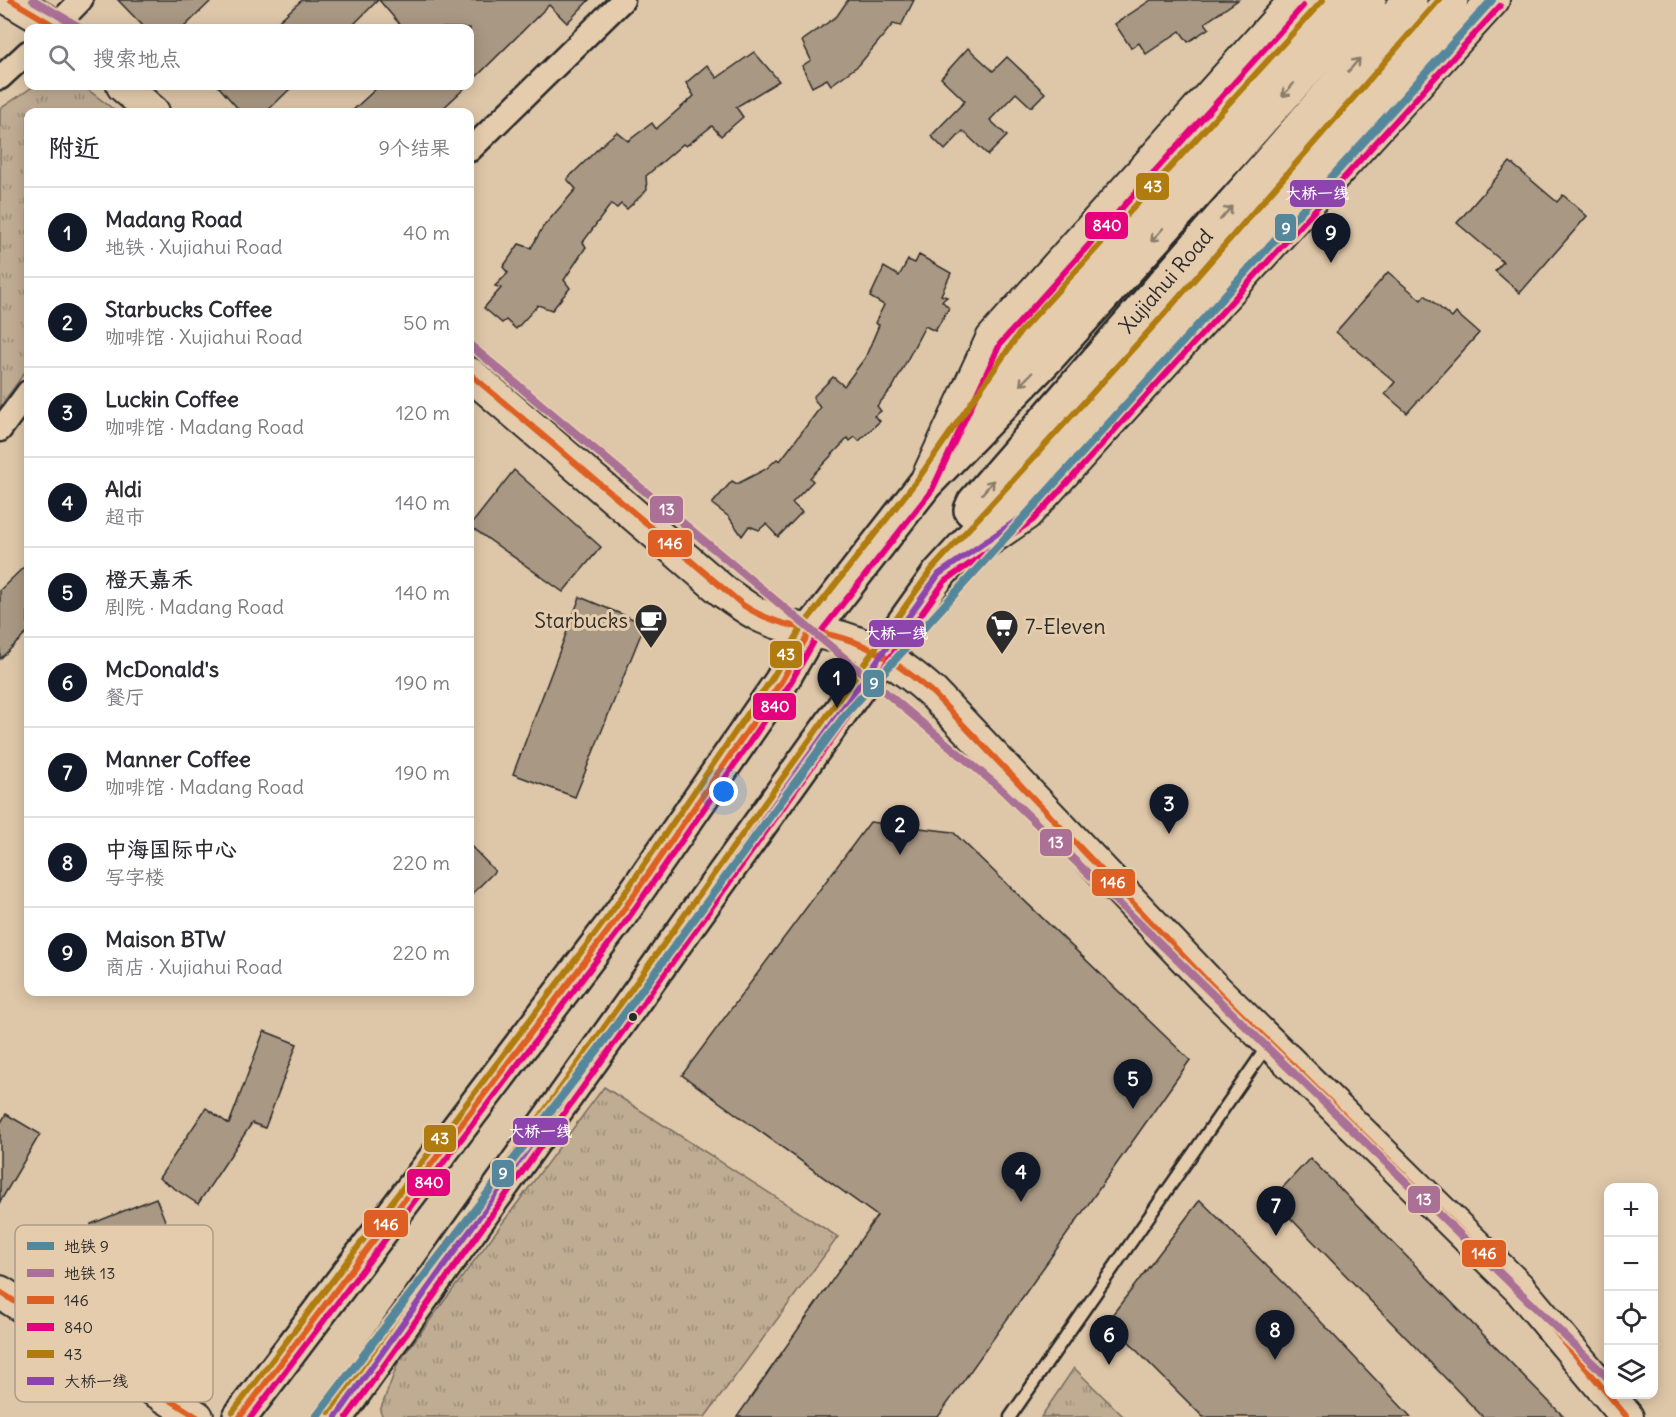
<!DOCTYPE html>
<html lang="zh">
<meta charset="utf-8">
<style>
body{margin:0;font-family:Delius,"LXGW WenKai TC",sans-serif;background:#f2f2f3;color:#2b2b33}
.controls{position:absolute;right:18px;bottom:18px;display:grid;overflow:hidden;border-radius:12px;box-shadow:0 3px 15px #0003}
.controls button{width:54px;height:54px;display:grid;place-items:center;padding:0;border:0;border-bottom:2px solid #e1e1e2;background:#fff;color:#2b2b33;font:30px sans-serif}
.you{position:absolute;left:724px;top:792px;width:21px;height:21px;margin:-15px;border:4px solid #fff;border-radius:50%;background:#1a73e8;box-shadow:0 0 0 9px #1a73e833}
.badge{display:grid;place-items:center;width:39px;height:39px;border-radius:50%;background:#111827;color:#fff;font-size:20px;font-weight:700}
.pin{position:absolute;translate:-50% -50px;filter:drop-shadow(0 2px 3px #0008)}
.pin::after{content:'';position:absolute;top:32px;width:21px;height:18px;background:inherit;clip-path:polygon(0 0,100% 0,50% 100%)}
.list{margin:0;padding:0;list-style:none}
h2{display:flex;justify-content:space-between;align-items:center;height:78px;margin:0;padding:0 24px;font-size:26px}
h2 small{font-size:20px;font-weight:400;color:#7c7c81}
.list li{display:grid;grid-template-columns:39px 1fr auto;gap:18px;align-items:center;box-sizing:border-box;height:90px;padding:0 24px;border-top:2px solid #e1e1e2}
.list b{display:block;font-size:22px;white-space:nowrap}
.list p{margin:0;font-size:20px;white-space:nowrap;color:#7c7c81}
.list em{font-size:20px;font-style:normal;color:#7c7c81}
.icon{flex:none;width:33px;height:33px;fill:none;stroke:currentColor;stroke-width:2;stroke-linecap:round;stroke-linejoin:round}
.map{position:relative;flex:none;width:1676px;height:1417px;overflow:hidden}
.search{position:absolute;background:#fff;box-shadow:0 3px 15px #0003;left:24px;top:24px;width:450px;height:66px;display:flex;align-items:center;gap:15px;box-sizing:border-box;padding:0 21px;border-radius:12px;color:#7c7c81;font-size:22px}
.panel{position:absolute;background:#fff;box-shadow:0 3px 15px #0003;left:24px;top:108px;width:450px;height:888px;border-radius:12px}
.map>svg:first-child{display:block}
.grass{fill:url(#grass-tufts);stroke:#766c5f;stroke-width:1.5}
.building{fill:#a99883;stroke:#2b2b2b;stroke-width:1.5}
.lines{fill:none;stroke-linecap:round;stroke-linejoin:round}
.lane-casing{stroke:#2b2b2b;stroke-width:15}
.street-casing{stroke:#2b2b2b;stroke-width:27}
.secondary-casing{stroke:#2b2b2b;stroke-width:36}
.primary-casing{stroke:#2b2b2b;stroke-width:38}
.lane{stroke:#e5ccad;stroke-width:10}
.street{stroke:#e5ccad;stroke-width:22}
.secondary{stroke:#e5ccad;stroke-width:32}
.primary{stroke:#e5ccad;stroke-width:33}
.bus-1-casing{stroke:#e5ccad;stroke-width:10}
.bus-2-casing{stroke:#e5ccad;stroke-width:10}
.bus-3-casing{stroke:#e5ccad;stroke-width:10}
.bus-4-casing{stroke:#e5ccad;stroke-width:10}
.bus-1{stroke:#de5f23;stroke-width:6}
.bus-2{stroke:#e5007d;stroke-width:6}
.bus-3{stroke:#b07b0f;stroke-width:6}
.bus-4{stroke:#8e44ad;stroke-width:6}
.metro-1-casing{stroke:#e5ccad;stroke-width:12}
.metro-2-casing{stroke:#e5ccad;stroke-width:12}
.metro-1{stroke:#55879c;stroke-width:8}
.metro-2{stroke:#aa7096;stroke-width:8}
.oneway{stroke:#887c6c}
.bus-dot{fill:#2b2b2b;stroke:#e5ccad;stroke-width:2}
.labels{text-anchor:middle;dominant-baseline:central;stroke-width:6;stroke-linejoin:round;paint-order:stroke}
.street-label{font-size:21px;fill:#2b2b2b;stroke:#e5ccad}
.poi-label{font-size:21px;fill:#2b2b2b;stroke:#e5ccad;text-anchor:end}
.key{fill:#e5ccad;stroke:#ad9c86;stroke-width:1.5}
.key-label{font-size:16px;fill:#2b2b2b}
.line-badge{stroke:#e5ccad;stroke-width:2}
.badge-label{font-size:16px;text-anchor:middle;font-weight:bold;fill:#fff}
</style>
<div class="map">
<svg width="1676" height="1417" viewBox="0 0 1676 1417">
<defs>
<pattern id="grass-tufts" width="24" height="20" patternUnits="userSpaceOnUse" patternTransform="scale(1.5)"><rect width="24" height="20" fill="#c0ac93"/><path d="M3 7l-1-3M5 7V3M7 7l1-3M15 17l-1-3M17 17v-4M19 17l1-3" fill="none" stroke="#9c8c78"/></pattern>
</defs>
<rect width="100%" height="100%" fill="#dec6a8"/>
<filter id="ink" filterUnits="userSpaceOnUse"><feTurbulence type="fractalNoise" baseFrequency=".0167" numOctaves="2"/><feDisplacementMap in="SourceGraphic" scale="12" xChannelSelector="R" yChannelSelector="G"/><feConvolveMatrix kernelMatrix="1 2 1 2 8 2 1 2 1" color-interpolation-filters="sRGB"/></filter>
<g filter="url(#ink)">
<!-- grass -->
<g class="grass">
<path d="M34,86H83L117,112H28V368L0,407V109Z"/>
<path d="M604,1087L838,1237L705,1417H383L380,1411L398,1363Z"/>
<path d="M1074,1368L1124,1417H1041Z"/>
</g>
<!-- building -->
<g class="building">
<path d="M118,0H212L183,28H145Z"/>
<path d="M302,0H378L350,28H271Z"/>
<path d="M379,0H589L567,23L549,5L470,83V28H403Z"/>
<path d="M848,0H914L901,26L893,24L859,65L831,85L827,79L812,87L802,66L811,60L802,41L837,16Z"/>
<path d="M1151,0H1238L1205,23L1209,28L1188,42L1180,31L1146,54L1139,43L1131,48L1115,24Z"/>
<path d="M968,48L993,71L1007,57L1045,93L1031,107L1016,93L990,120L1007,136L988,155L963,131L945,150L931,136L965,101L941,78Z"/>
<path d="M754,52L779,81L736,107L743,117L721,136L712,126L686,146L683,144L646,176L647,190L627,209L621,204L617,208L611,204L583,242L586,247L564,280L570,288L552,310L538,305L516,329L506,320L502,323L484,308L501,288L495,286L508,273L503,267L519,244L531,248L543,227L576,189L567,179L606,141L617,132L628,141L652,123L656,129L694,96L686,83L707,65L717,78Z"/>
<path d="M218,86H293L266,112H241Z"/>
<path d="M379,86H467L439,112H351Z"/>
<path d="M1510,162L1557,202L1563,195L1587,216L1520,293L1495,271L1503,262L1457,223Z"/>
<path d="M919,255L951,273L941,295L947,297L942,301L949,308L935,331L925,326L893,387L877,406L881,411L874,416L880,421L859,441L855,437L850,441L848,438L810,478L813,481L792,503L802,512L778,537L766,524L759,530L749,526L742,536L729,517L712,504L732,481L737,484L766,469L777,459L780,461L820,408L813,397L833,377L844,386L865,358L879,325L875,323L884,305L870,297L884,267L899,276L908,260L915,263Z"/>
<path d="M1388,272L1421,300L1425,295L1452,318L1456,313L1479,333L1407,413L1385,394L1395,382L1336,332Z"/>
<path d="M514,470L601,547L563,592L470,526Z"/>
<path d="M28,563V632L0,659V590Z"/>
<path d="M580,597L645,624L575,797L513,774Z"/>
<path d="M870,822L953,832L1190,1060L938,1417H737L877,1216L682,1075Z"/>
<path d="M470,845L495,871L470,896Z"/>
<path d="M264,1031L297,1044L265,1128L252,1123L198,1204L159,1178L206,1108L229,1124Z"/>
<path d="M6,1114L40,1134L0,1202V1124Z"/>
<path d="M1310,1158L1564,1417H1483L1272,1199Z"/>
<path d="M156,1198L172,1238L95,1269L91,1224Z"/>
<path d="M1200,1200L1287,1286L1411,1417H1203L1139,1353L1109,1319Z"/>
</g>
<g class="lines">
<defs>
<path id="lane" d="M1010,1417L1268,1045"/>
<g id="street">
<path d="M54,28L81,0"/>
<path d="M0,78L28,52"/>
<path d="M470,150L623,0"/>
<path d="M0,430L28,392"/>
</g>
<g id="secondary">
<path d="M11,0L58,28"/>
<path d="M123,86L153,112"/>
<path d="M470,374L724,592C736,600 749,611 763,617C790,629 815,631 843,638C877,648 906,669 933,693L1206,980L1519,1288L1627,1417"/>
<path d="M928,477L992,339L1296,0"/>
<path d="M965,556L1026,514L1493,0"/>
<path d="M0,1292L197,1417"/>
</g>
<g id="primary">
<path d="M982,402L1028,336L1335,0"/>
<path d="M971,510L974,503L1410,0"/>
<path d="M240,1417L620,915L781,682L809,633L925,484L1048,357L1369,0"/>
<path d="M336,1417L939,574L1166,326L1451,0"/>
</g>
</defs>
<!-- lane casing -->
<use href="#lane" class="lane-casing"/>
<!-- street casing -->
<use href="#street" class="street-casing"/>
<!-- secondary casing -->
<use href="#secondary" class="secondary-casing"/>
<!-- primary casing -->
<use href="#primary" class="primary-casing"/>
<!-- lane -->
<use href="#lane" class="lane"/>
<!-- street -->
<use href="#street" class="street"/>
<!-- secondary -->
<use href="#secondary" class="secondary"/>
<!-- primary -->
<use href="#primary" class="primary"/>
<defs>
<g id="bus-1">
<path d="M11,0L58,28"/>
<path d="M470,374L743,605C774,626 808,628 843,638C877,648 906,670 933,693L1206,980L1519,1288L1627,1417"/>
<path d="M0,1292L197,1417"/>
<path d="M240,1417L620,915L781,682L809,633"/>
</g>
<g id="bus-2">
<path d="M251,1417L627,920L788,687L816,638L932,490L1000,344L1303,6"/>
<path d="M347,1417L945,581L1033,520L1500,6"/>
</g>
<g id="bus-3">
<path d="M233,1412L613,910L773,677L802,627L918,479L1021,331L1323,0"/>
<path d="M329,1412L932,569L1159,320L1439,0"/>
</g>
<path id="bus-4" d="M336,1417L939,574L1026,514L1493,0"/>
</defs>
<!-- bus-1 casing -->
<use href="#bus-1" class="bus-1-casing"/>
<!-- bus-2 casing -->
<use href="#bus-2" class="bus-2-casing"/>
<!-- bus-3 casing -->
<use href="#bus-3" class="bus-3-casing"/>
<!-- bus-4 casing -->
<use href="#bus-4" class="bus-4-casing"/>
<!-- bus-1 -->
<use href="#bus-1" class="bus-1"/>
<!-- bus-2 -->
<use href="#bus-2" class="bus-2"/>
<!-- bus-3 -->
<use href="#bus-3" class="bus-3"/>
<!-- bus-4 -->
<use href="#bus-4" class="bus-4"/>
<defs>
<path id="metro-1" d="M316,1417L599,1048L845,715L1492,0"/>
<g id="metro-2">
<path d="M33,0L81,28"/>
<path d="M470,345L1001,789L1608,1378"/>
</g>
</defs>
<!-- metro-1 casing -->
<use href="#metro-1" class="metro-1-casing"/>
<!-- metro-2 casing -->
<use href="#metro-2" class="metro-2-casing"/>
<!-- metro-1 -->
<use href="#metro-1" class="metro-1"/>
<!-- metro-2 -->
<use href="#metro-2" class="metro-2"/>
</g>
<!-- one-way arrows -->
<defs><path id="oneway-shaft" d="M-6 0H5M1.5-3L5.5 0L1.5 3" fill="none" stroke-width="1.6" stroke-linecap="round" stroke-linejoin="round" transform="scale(1.5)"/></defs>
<g class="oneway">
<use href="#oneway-shaft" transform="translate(1354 65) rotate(-49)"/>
<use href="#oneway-shaft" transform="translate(1288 90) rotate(132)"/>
<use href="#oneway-shaft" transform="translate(1226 213) rotate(-49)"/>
<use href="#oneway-shaft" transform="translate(1157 235) rotate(132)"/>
<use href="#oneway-shaft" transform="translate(1026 379) rotate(134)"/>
<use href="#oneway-shaft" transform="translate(988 487) rotate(-49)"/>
</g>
</g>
<!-- icons -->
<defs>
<symbol id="cafe-pin" viewBox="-11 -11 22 30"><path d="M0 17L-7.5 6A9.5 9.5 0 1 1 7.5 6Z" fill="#2b2b2b" stroke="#e5ccad"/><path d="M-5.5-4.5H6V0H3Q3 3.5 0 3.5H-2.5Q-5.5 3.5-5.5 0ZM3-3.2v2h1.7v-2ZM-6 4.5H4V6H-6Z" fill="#fff"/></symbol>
<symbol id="supermarket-pin" viewBox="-11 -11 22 30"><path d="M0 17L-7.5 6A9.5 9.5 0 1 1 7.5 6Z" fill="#2b2b2b" stroke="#e5ccad"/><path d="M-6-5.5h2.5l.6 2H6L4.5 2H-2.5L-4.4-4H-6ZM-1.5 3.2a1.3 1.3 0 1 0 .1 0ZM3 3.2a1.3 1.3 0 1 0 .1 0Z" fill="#fff"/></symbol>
</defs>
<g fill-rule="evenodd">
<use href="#cafe-pin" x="632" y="601" width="38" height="52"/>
<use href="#supermarket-pin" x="983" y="607" width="38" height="52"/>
</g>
<!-- markers -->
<circle class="bus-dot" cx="633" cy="1017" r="5"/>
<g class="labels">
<!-- street labels -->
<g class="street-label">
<text transform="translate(1166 281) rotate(-49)">Xujiahui Road</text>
</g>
<!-- poi labels -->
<g class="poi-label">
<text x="628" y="620">Starbucks</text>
<text x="1025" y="626" text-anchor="start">7-Eleven</text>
</g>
</g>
<!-- legend -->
<rect x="15" y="1225" width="198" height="177" rx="9" class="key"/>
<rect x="27" y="1242" width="27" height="8" fill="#55879c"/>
<rect x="27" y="1269" width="27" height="8" fill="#aa7096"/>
<rect x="27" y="1296" width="27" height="8" fill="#de5f23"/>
<rect x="27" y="1323" width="27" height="8" fill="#e5007d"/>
<rect x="27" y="1350" width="27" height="8" fill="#b07b0f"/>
<rect x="27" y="1377" width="27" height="8" fill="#8e44ad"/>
<g class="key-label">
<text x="64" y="1252">地铁 9</text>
<text x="64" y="1279">地铁 13</text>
<text x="64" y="1306">146</text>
<text x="64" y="1333">840</text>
<text x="64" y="1360">43</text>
<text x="64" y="1387">大桥一线</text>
</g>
<g class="line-badge">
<rect x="1135" y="172" width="35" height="29" rx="6" fill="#b07b0f"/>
<rect x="1289" y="179" width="57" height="29" rx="6" fill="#8e44ad"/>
<rect x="1084" y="211" width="45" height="29" rx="6" fill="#e5007d"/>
<rect x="1274" y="213" width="23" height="29" rx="6" fill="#55879c"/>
<rect x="649" y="495" width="35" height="29" rx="6" fill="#aa7096"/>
<rect x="647" y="529" width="46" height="29" rx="6" fill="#de5f23"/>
<rect x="868" y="619" width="57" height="29" rx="6" fill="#8e44ad"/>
<rect x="769" y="640" width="34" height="29" rx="6" fill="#b07b0f"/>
<rect x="862" y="669" width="23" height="29" rx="6" fill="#55879c"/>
<rect x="752" y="692" width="45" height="29" rx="6" fill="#e5007d"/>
<rect x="1039" y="828" width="34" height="29" rx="6" fill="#aa7096"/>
<rect x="1091" y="868" width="45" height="29" rx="6" fill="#de5f23"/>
<rect x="512" y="1117" width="57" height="29" rx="6" fill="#8e44ad"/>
<rect x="423" y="1124" width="34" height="29" rx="6" fill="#b07b0f"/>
<rect x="491" y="1159" width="24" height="29" rx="6" fill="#55879c"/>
<rect x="406" y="1168" width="45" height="29" rx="6" fill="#e5007d"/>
<rect x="1407" y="1185" width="34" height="29" rx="6" fill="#aa7096"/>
<rect x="363" y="1209" width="46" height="29" rx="6" fill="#de5f23"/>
<rect x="1461" y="1239" width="46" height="29" rx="6" fill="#de5f23"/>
</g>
<g class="badge-label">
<text x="1153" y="192">43</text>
<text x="1317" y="199">大桥一线</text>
<text x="1107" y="231">840</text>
<text x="1286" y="234">9</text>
<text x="667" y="515">13</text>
<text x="670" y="549">146</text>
<text x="896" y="639">大桥一线</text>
<text x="786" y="660">43</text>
<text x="874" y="689">9</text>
<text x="775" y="712">840</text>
<text x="1056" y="848">13</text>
<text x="1113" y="888">146</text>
<text x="540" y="1137">大桥一线</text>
<text x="440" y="1144">43</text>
<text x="503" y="1179">9</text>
<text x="429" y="1188">840</text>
<text x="1424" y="1205">13</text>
<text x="386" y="1230">146</text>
<text x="1484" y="1259">146</text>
</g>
</svg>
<div class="controls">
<button>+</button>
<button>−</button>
<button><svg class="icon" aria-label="locate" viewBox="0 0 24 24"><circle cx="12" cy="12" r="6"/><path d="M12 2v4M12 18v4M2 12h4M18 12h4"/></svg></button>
<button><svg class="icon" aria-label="layers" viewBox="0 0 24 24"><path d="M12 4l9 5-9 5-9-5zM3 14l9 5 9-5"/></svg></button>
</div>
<div class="you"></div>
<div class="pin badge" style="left:837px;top:708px">1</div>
<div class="pin badge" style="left:900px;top:855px">2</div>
<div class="pin badge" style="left:1169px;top:834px">3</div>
<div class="pin badge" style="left:1021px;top:1202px">4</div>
<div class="pin badge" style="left:1133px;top:1109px">5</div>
<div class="pin badge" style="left:1109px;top:1365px">6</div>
<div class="pin badge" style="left:1276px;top:1236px">7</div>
<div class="pin badge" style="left:1275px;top:1360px">8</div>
<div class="pin badge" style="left:1331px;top:263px">9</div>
<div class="search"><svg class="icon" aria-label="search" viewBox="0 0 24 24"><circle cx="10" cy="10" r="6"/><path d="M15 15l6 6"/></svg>搜索地点</div>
<section class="panel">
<h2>附近<small>9个结果</small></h2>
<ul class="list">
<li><span class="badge">1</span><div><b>Madang Road</b><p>地铁 · Xujiahui Road</p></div><em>40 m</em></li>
<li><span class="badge">2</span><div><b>Starbucks Coffee</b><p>咖啡馆 · Xujiahui Road</p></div><em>50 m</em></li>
<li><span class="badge">3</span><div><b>Luckin Coffee</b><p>咖啡馆 · Madang Road</p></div><em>120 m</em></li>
<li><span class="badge">4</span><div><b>Aldi</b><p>超市</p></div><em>140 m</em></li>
<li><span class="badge">5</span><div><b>橙天嘉禾</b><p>剧院 · Madang Road</p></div><em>140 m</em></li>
<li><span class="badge">6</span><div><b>McDonald's</b><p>餐厅</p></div><em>190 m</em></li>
<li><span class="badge">7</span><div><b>Manner Coffee</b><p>咖啡馆 · Madang Road</p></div><em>190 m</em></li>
<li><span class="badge">8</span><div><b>中海国际中心</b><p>写字楼</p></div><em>220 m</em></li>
<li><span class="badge">9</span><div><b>Maison BTW</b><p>商店 · Xujiahui Road</p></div><em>220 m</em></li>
</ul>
</section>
</div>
